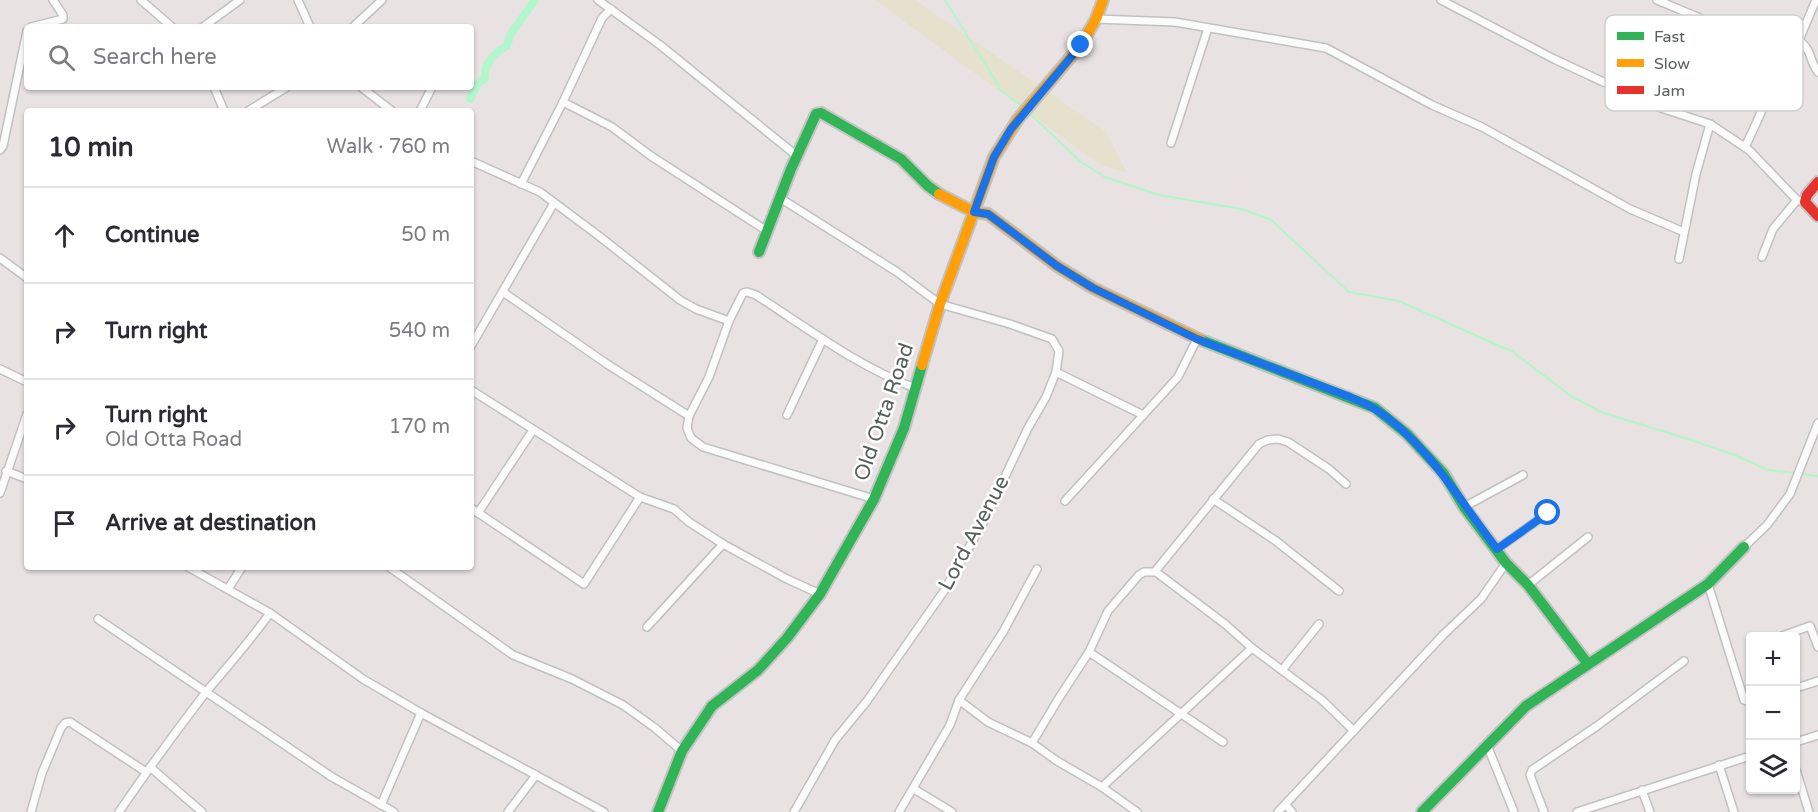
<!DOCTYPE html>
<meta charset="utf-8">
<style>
body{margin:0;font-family:"Varela Round",sans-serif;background:#f2f2f3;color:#2b2b33}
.controls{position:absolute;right:18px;bottom:18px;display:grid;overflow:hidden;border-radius:6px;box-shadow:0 2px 4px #0004}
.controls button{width:54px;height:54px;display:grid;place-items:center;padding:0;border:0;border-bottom:2px solid #e1e1e2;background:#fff;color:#2b2b33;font:30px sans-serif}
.stop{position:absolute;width:18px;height:18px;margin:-14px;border:4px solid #1a73e8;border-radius:50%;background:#fff}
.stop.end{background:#1a73e8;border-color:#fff;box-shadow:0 2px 6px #0008}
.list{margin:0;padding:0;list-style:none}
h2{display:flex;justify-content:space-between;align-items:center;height:78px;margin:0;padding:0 24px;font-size:26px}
h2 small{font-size:20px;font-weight:400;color:#7c7c81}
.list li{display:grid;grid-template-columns:39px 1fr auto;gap:18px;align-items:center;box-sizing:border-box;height:96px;padding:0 24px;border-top:2px solid #e1e1e2}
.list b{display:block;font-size:22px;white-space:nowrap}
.list p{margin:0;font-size:20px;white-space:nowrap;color:#7c7c81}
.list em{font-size:20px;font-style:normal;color:#7c7c81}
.icon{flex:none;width:33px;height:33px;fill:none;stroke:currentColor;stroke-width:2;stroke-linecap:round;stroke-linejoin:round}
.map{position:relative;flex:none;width:1818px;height:812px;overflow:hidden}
.search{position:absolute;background:#fff;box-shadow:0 2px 4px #0004;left:24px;top:24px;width:450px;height:66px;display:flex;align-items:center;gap:15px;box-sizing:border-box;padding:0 21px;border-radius:6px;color:#7c7c81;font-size:22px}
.panel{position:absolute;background:#fff;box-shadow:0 2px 4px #0004;left:24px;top:108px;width:450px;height:462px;border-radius:6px}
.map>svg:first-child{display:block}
.green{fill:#e5e1cc}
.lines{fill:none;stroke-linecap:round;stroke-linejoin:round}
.stream{stroke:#b2f6cb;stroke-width:2}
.canal{stroke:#b2f6cb;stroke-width:8}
.street-casing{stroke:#c0c1c0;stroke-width:10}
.fast-casing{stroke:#c2c2c2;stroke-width:14}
.slow-casing{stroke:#c2c2c2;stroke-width:14}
.jam-casing{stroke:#c2c2c2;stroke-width:14}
.street{stroke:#fcfbfb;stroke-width:7}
.fast{stroke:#30b455;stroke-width:10}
.slow{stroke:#ff9f0a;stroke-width:10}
.jam{stroke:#e5322d;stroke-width:10}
.route{stroke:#1a73e8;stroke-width:8}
.labels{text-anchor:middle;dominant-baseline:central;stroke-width:5;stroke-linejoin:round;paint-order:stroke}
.street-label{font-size:21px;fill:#58605c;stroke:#fff}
.key{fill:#fff;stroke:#cdcfce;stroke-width:1.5}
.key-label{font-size:16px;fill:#58605c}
</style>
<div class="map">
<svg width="1818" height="812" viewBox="0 0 1818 812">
<rect width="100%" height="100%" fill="#e8e2e3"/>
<!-- green -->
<path class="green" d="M875,0H915L1106,132L1127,173L1099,164Z"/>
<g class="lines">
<!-- stream -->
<g class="stream">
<path d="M945,0L1002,91L1024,108"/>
<path d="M1028,112L1081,162L1105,177L1159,195L1241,209L1270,219L1349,292L1399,301L1513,352L1571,396L1601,412L1688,439L1732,454L1768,470L1795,473"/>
<path d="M1801,474L1818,476"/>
</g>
<!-- canal -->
<path class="canal" d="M470,99L478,83L485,79C484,63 493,53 507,46L510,35L535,0"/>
<defs>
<g id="street">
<path d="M141,0L172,27"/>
<path d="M298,0L310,27"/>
<path d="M598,0L660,45L797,156"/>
<path d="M1441,0L1554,59L1655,106L1710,124L1749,150L1797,200L1805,202"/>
<path d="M1657,0C1697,16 1757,47 1799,40"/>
<path d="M1816,0L1799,40C1814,53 1808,59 1818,72"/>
<path d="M1096,19L1175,22L1326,48L1432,105L1482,127L1630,209L1684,232"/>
<path d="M31,27L63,19V15L53,0"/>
<path d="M203,27L240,0"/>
<path d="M353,27L382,0"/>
<path d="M214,87L224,111"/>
<path d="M361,87L392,111"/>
<path d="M563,102L612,127L651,156L767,231"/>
<path d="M248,111L287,87"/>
<path d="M420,111L432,87"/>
<path d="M1171,143L1208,28"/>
<path d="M1745,147C1765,105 1775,89 1769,41"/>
<path d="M0,150L3,146L27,31"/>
<path d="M471,161L540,192L599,236L680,300L696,309L729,321"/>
<path d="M521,184L563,102L602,18L611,9"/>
<path d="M780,198L897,272L940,304L1010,324L1052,339L1059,351L1056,372L1046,397L1028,428L984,521L944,591L867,701L835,740L794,812"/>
<path d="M1762,257L1773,229L1797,200"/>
<path d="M0,258L27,278"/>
<path d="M1679,259L1696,174L1710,124"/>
<path d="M503,292L607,364L689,416"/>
<path d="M471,346L554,203"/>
<path d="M0,369L27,382"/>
<path d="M1056,372L1143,415"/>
<path d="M471,390L640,497L674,509L689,522L723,544L787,579L820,594"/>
<path d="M787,415L823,339"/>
<path d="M6,471L27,479"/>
<path d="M0,493L27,414"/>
<path d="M874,499L703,447L691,438L687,428L689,416L709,377L729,321L743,293L747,292L756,295C807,328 857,366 915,388"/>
<path d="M1213,499L1276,541L1339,591"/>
<path d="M1065,501L1178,377L1197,339"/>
<path d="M1464,507L1523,475"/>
<path d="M471,508L584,584L640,497"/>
<path d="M478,513L533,430"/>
<path d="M1744,547L1767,525L1790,494L1818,423"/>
<path d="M1497,549L1548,513"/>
<path d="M188,567L270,613L363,679L421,713L604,812"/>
<path d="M389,567L513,655L572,679L623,705L655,728L682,751"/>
<path d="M1156,572L1225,624L1252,648L1322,700L1354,731"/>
<path d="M1708,584L1744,700L1750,702"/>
<path d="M1528,585L1588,537"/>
<path d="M228,589L242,567"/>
<path d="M98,619L332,777L394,812"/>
<path d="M647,627L723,544"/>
<path d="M1782,636L1810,626L1818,647"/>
<path d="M1089,652L1223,742"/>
<path d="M1283,669L1319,624"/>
<path d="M1796,688L1818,681"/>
<path d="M959,700L988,722L1032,743L1057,761L1102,787L1137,812"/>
<path d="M1796,742L1818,735"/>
<path d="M1032,743L1059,698L1089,652L1108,611L1139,575L1144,572H1156L1157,569L1259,444L1268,440L1278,439L1288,442L1329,469L1346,484"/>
<path d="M1487,745L1514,812"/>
<path d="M1719,765L1734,812"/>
<path d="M150,767L202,812"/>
<path d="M1796,770L1809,812"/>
<path d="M1102,787L1252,648"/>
<path d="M914,789L952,812"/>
<path d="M1642,790L1650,812"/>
<path d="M381,805L421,713"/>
<path d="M1286,805L1292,812"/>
<path d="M31,812L42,773L61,728L65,723L70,722L146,772"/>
<path d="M119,812C147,771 176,731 206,692C228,666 250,641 270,613"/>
<path d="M508,812L536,775"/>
<path d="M899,812L950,725L959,700L1003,632L1037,569"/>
<path d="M1278,812L1443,635L1481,599L1506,563"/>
<path d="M1544,812L1530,775L1532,770L1597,726L1684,661"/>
<path d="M1577,812L1750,756"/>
</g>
<g id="fast">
<path d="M759,252L791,169L816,114L821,113L901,159L928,186L939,194"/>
<path d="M1201,340L1375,408L1407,434L1444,474L1464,507L1506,563L1528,585L1588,664"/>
<path d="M658,812L682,751L712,706L758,670L787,638L820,594L874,499L904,428L922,365"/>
<path d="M1422,812L1526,706L1708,584L1744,547"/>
</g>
<g id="slow">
<path d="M939,194L974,212L988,214L1057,266L1093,288L1201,340"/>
<path d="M922,365L940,304L994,157L1018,119L1081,45L1096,19L1103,0"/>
</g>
<path id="jam" d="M1818,182L1807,195L1805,202L1818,216"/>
</defs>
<!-- street casing -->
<use href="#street" class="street-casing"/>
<!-- fast casing -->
<use href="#fast" class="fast-casing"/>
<!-- slow casing -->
<use href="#slow" class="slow-casing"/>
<!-- jam casing -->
<use href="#jam" class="jam-casing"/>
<!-- street -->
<use href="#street" class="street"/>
<!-- fast -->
<use href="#fast" class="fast"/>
<!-- slow -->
<use href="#slow" class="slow"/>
<!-- jam -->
<use href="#jam" class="jam"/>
</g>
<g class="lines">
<!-- route -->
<path class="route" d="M1081,45L1011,129L994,157L974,212L988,214L1057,266L1093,288L1197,339L1350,397C1358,401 1368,404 1375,409C1428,443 1459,500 1497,549L1548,513"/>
</g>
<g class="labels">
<!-- street labels -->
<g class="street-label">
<text transform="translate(884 412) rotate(-71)">Old Otta Road</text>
<text transform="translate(974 533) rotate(-62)">Lord Avenue</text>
</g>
</g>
<!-- legend -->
<rect x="1605" y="15" width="198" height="96" rx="9" class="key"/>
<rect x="1617" y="32" width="27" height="8" fill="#30b455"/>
<rect x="1617" y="59" width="27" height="8" fill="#ff9f0a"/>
<rect x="1617" y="86" width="27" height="8" fill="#e5322d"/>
<g class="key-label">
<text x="1654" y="42">Fast</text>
<text x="1654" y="69">Slow</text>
<text x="1654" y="96">Jam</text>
</g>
</svg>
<div class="controls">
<button>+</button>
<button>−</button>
<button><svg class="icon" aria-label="layers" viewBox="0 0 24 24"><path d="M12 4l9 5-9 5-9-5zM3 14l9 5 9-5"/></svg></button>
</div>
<div class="stop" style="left:1548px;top:513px"></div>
<div class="stop end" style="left:1081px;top:45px"></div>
<div class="search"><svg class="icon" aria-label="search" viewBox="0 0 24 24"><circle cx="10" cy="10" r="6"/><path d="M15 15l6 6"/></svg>Search here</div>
<section class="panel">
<h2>10 min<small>Walk · 760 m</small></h2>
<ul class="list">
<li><svg class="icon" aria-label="ahead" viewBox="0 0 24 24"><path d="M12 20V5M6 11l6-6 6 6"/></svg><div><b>Continue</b></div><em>50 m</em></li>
<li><svg class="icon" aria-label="right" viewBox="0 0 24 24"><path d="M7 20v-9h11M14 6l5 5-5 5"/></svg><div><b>Turn right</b></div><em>540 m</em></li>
<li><svg class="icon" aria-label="right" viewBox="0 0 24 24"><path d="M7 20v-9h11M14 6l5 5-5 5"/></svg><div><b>Turn right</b><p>Old Otta Road</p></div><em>170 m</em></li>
<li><svg class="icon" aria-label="arrive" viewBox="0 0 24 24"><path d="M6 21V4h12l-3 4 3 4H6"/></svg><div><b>Arrive at destination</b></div></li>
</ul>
</section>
</div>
